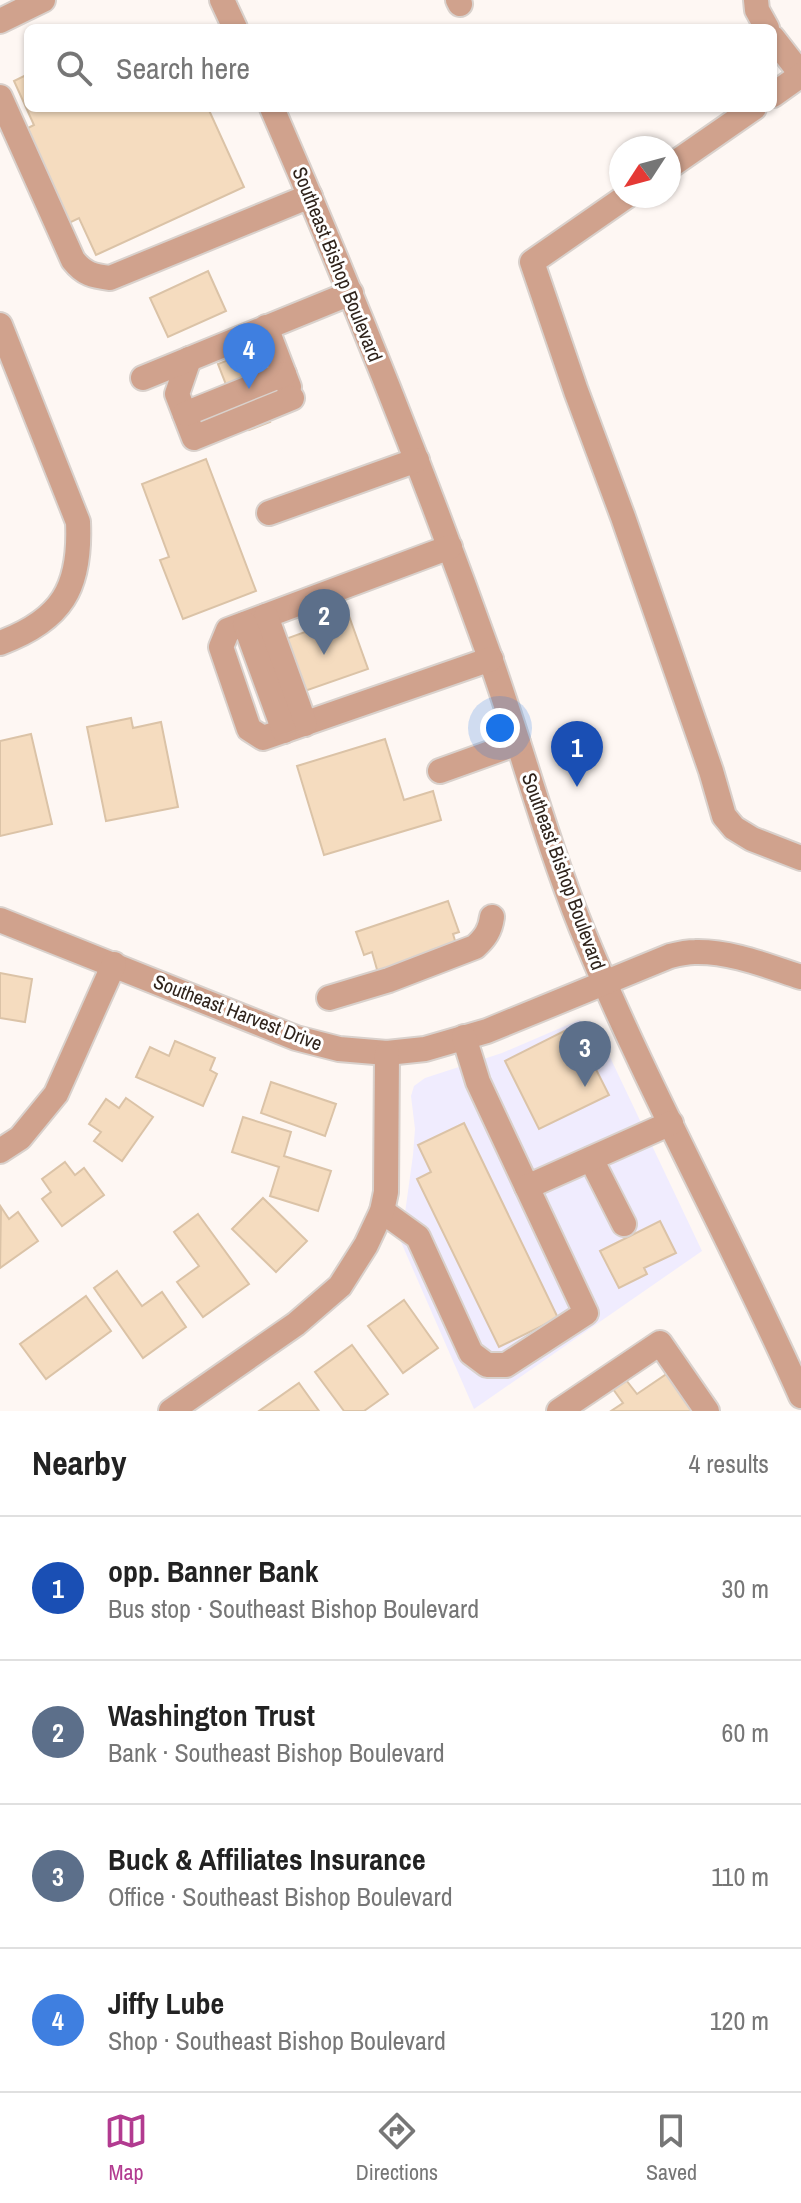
<!DOCTYPE html>
<meta charset="utf-8">
<style>
body{margin:0;font-family:"Archivo Narrow",sans-serif;background:#f2f2f2;color:#222}
.compass{position:absolute;left:609px;top:136px;width:72px;height:72px;border-radius:50%;background:#fff;box-shadow:0 2px 6px #0004;rotate:234deg}
.you{position:absolute;left:500px;top:728px;width:28px;height:28px;margin:-20px;border:6px solid #fff;border-radius:50%;background:#1a73e8;box-shadow:0 0 0 12px #1a73e833}
.badge{display:grid;place-items:center;width:52px;height:52px;border-radius:50%;background:#b23b90;color:#fff;font-size:26px;font-weight:700}
.pin{position:absolute;translate:-50% -66px;filter:drop-shadow(0 2px 4px #0008)}
.pin::after{content:'';position:absolute;top:42px;width:28px;height:24px;background:inherit;clip-path:polygon(0 0,100% 0,50% 100%)}
.list{margin:0;padding:0;list-style:none}
h2{display:flex;justify-content:space-between;align-items:center;height:104px;margin:0;padding:0 32px;font-size:34px}
h2 small{font-size:26px;font-weight:400;color:#767676}
.list li{display:grid;grid-template-columns:52px 1fr auto;gap:24px;align-items:center;box-sizing:border-box;height:144px;padding:0 32px;border-top:2px solid #e0e0e0}
.list b{display:block;font-size:30px;white-space:nowrap}
.list p{margin:0;font-size:26px;white-space:nowrap;color:#767676}
.list em{font-size:26px;font-style:normal;color:#767676}
.icon{flex:none;width:44px;height:44px;fill:none;stroke:currentColor;stroke-width:2;stroke-linecap:round;stroke-linejoin:round}
.map{position:relative;flex:none;width:801px;height:1411px;overflow:hidden}
.search{position:absolute;background:#fff;box-shadow:0 2px 6px #0004;left:24px;right:24px;top:24px;height:88px;display:flex;align-items:center;gap:20px;box-sizing:border-box;padding:0 28px;border-radius:12px;color:#767676;font-size:30px}
.sheet{height:680px;background:#fff}
nav{display:flex;justify-content:space-around;align-items:center;box-sizing:border-box;height:112px;border-top:2px solid #e0e0e0;background:#fff;font-size:22px;color:#767676}
nav a{display:grid;justify-items:center;gap:4px}
nav .on{color:#b23b90}
.map>svg:first-child{display:block}
.commercial{fill:#f0ecfe}
.building{fill:#f5dcbf;stroke:#dbc3a7;stroke-width:2}
.lines{fill:none;stroke-linecap:round;stroke-linejoin:round}
.minor-casing{stroke:#d9d1cc;stroke-width:28}
.minor{stroke:#d0a28d;stroke-width:24}
.labels{text-anchor:middle;dominant-baseline:central;stroke-width:6;stroke-linejoin:round;paint-order:stroke}
.street-label{font-size:20px;fill:#30241c;stroke:#fff}
</style>
<div class="map">
<svg width="801" height="1411" viewBox="0 0 801 1411">
<rect width="100%" height="100%" fill="#fef7f3"/>
<!-- commercial -->
<path class="commercial" d="M579,1020L599,1034L702,1251L474,1409L401,1242L413,1155L415,1129L411,1096L414,1086L425,1078L502,1053Z"/>
<!-- building -->
<g class="building">
<path d="M28,74V108H208L244,187L96,255L79,218L67,224L24,130L34,125L14,81Z"/>
<path d="M208,271L226,311L168,337L150,298Z"/>
<path d="M254,350L280,414L268,418L270,422L249,430L247,427L243,428L218,364Z"/>
<path d="M206,459L256,591L183,619L160,560L169,557L142,484Z"/>
<path d="M349,616L368,669L299,693L280,641Z"/>
<path d="M131,718L133,728L161,722L178,807L106,821L87,727Z"/>
<path d="M31,734L52,824L0,836V741Z"/>
<path d="M385,739L404,800L433,791L441,820L324,855L297,766Z"/>
<path d="M448,901L459,932L453,934L457,947L378,973L372,952L364,955L356,932Z"/>
<path d="M0,973L32,979L25,1022L0,1018Z"/>
<path d="M574,1026L609,1095L539,1129L505,1061Z"/>
<path d="M175,1041L215,1058L210,1070L217,1074L203,1106L136,1077L150,1047L169,1056Z"/>
<path d="M271,1082L336,1104L325,1136L261,1113Z"/>
<path d="M126,1098L153,1117L122,1161L94,1141L101,1132L89,1124L106,1099L119,1108Z"/>
<path d="M243,1117L291,1132L284,1156L331,1171L318,1211L270,1196L279,1167L232,1152Z"/>
<path d="M464,1123L558,1318L499,1347L417,1179L431,1172L418,1145Z"/>
<path d="M65,1162L75,1175L84,1168L104,1195L62,1226L42,1199L51,1192L42,1179Z"/>
<path d="M263,1198L307,1241L276,1272L232,1229Z"/>
<path d="M1,1207L9,1219L18,1212L38,1241L0,1268Z"/>
<path d="M198,1214L249,1284L203,1317L177,1282L199,1266L174,1232Z"/>
<path d="M660,1221L676,1253L644,1268L647,1274L619,1288L600,1251Z"/>
<path d="M117,1271L142,1306L162,1292L186,1327L143,1358L94,1288Z"/>
<path d="M86,1296L111,1331L46,1379L20,1344Z"/>
<path d="M404,1300L438,1348L403,1373L368,1326Z"/>
<path d="M352,1345L388,1394L364,1411H344L315,1372Z"/>
<path d="M671,1371L699,1411H611L623,1403L613,1389L626,1380L637,1394Z"/>
<path d="M299,1383L319,1411H259Z"/>
</g>
<g class="lines">
<defs>
<g id="minor">
<path d="M222,0L235,28"/>
<path d="M458,0L460,4"/>
<path d="M756,0L757,10L767,28"/>
<path d="M0,21L43,0"/>
<path d="M773,38L801,74"/>
<path d="M773,95L801,75"/>
<path d="M0,97L73,260C84,274 93,276 110,278L310,196"/>
<path d="M272,108C350,288 423,470 489,655C521,745 545,838 581,927C646,1087 731,1238 801,1396"/>
<path d="M669,167L754,108"/>
<path d="M627,196L532,262L576,391L623,517L711,771L724,816L734,828L752,839L801,858"/>
<path d="M0,325L78,522C81,588 62,620 0,643"/>
<path d="M266,327L289,387"/>
<path d="M189,359L177,394L194,438L292,398"/>
<path d="M143,378L351,293"/>
<path d="M185,414L284,374"/>
<path d="M269,513L417,460"/>
<path d="M450,547L228,630L221,647L249,729L263,738L491,659"/>
<path d="M266,616L305,724"/>
<path d="M245,624L284,731"/>
<path d="M440,771L518,743"/>
<path d="M0,920L296,1038L339,1049L387,1053L425,1049L487,1031L670,956C678,954 687,952 695,952C731,951 767,966 801,977"/>
<path d="M329,998L389,980L475,947C485,938 490,931 492,917"/>
<path d="M464,1037L478,1082L527,1187"/>
<path d="M0,1151L20,1138L56,1094L114,964"/>
<path d="M591,1159L624,1224"/>
<path d="M382,1211L418,1237L471,1353L487,1365H506L586,1313L527,1187L671,1123"/>
<path d="M171,1411L296,1324L340,1286L366,1245L382,1211L386,1192L387,1053"/>
<path d="M559,1411L660,1343L707,1411"/>
</g>
</defs>
<!-- minor casing -->
<use href="#minor" class="minor-casing"/>
<!-- minor -->
<use href="#minor" class="minor"/>
</g>
<g class="labels">
<!-- street labels -->
<g class="street-label">
<text transform="translate(338 264) rotate(68)">Southeast Bishop Boulevard</text>
<text transform="translate(564 871) rotate(70)">Southeast Bishop Boulevard</text>
<text transform="translate(238 1012) rotate(21)">Southeast Harvest Drive</text>
</g>
</g>
</svg>
<svg class="compass" viewBox="-18 -18 36 36"><path d="M0-13l5 13h-10z" fill="#e53935"/><path d="M0 13l5-13h-10z" fill="#767676"/></svg>
<div class="you"></div>
<div class="pin badge" style="left:577px;top:787px;background:#1a4fb4">1</div>
<div class="pin badge" style="left:324px;top:655px;background:#5c6f8a">2</div>
<div class="pin badge" style="left:585px;top:1087px;background:#5c6f8a">3</div>
<div class="pin badge" style="left:249px;top:389px;background:#3f7fe0">4</div>
<div class="search"><svg class="icon" aria-label="search" viewBox="0 0 24 24"><circle cx="10" cy="10" r="6"/><path d="M15 15l6 6"/></svg>Search here</div>
</div>
<section class="sheet">
<h2>Nearby<small>4 results</small></h2>
<ul class="list">
<li><span class="badge" style="background:#1a4fb4">1</span><div><b>opp. Banner Bank</b><p>Bus stop · Southeast Bishop Boulevard</p></div><em>30 m</em></li>
<li><span class="badge" style="background:#5c6f8a">2</span><div><b>Washington Trust</b><p>Bank · Southeast Bishop Boulevard</p></div><em>60 m</em></li>
<li><span class="badge" style="background:#5c6f8a">3</span><div><b>Buck &amp; Affiliates Insurance</b><p>Office · Southeast Bishop Boulevard</p></div><em>110 m</em></li>
<li><span class="badge" style="background:#3f7fe0">4</span><div><b>Jiffy Lube</b><p>Shop · Southeast Bishop Boulevard</p></div><em>120 m</em></li>
</ul>
</section>
<nav>
<a class="on"><svg class="icon" aria-label="map" viewBox="0 0 24 24"><path d="M3 6l6-2 6 2 6-2v14l-6 2-6-2-6 2zM9 4v14M15 6v14"/></svg>Map</a>
<a><svg class="icon" aria-label="directions" viewBox="0 0 24 24"><path d="M12 3l9 9-9 9-9-9zM9 14v-3h6M13 9l2 2-2 2"/></svg>Directions</a>
<a><svg class="icon" aria-label="saved" viewBox="0 0 24 24"><path d="M7 4h10v16l-5-4-5 4z"/></svg>Saved</a>
</nav>
